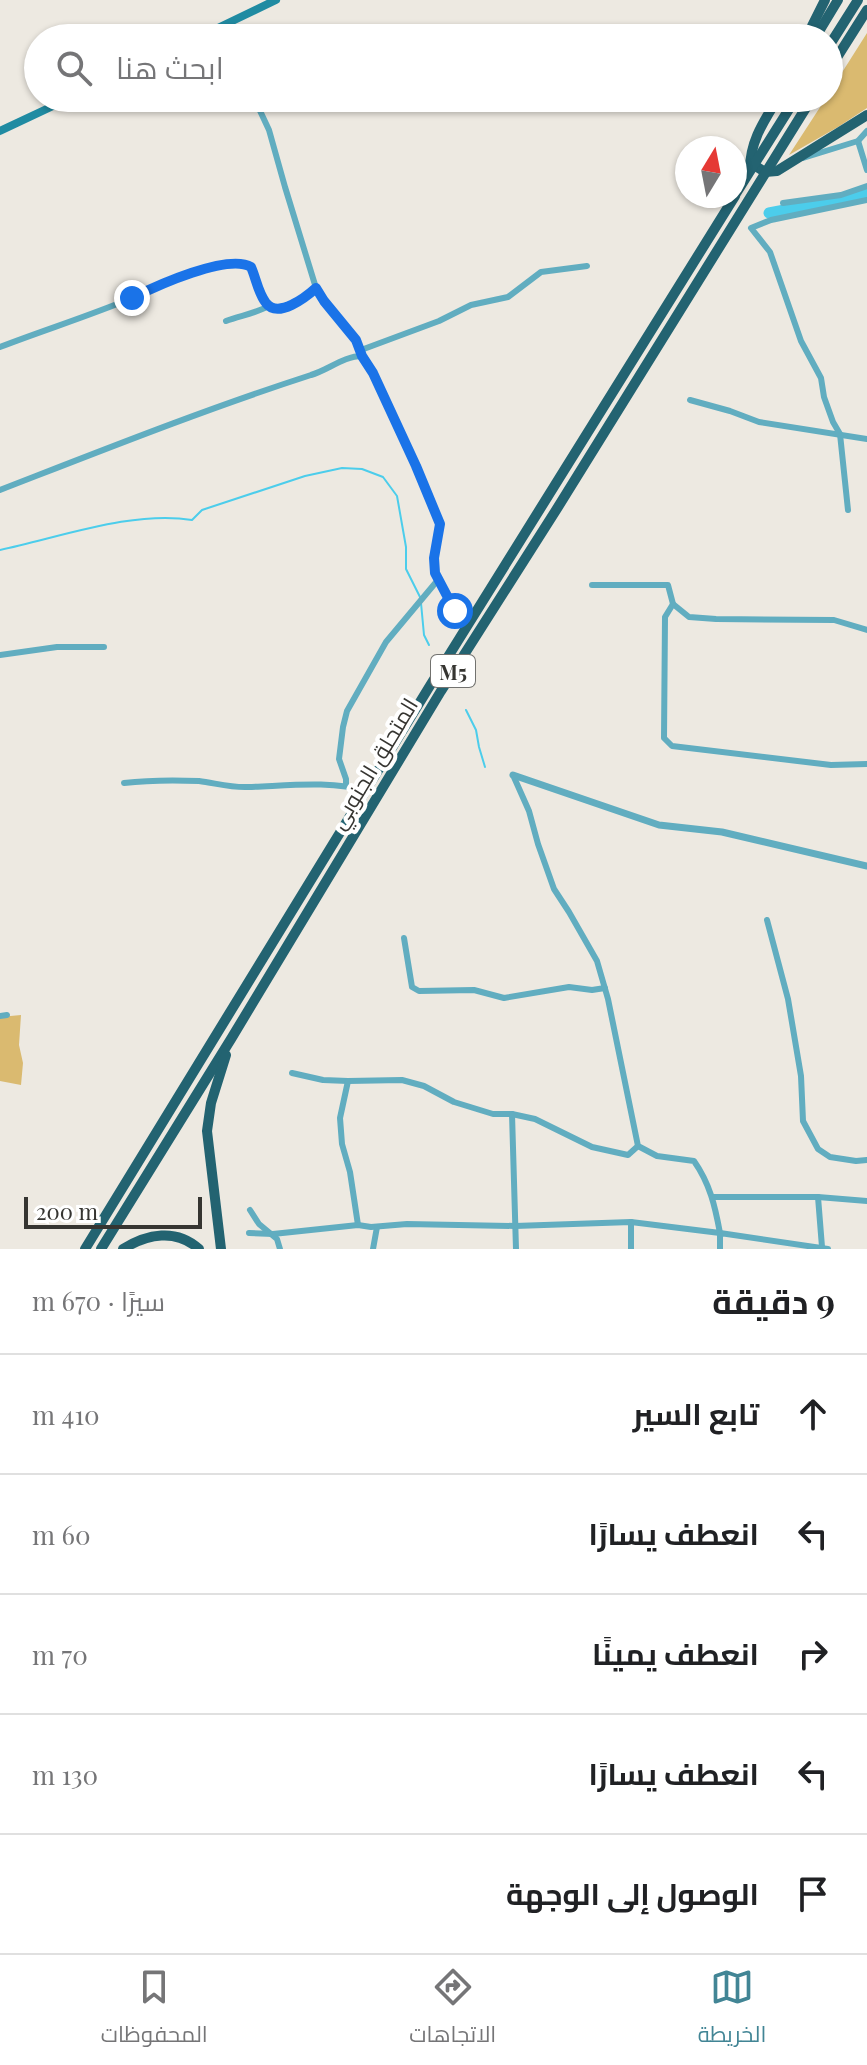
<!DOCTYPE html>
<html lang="ar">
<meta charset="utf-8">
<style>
body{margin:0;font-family:"Playfair Display",Cairo,serif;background:#f6f6f6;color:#202124;direction:rtl}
.compass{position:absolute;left:675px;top:136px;width:72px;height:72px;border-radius:50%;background:#fff;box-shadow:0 2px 6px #0004;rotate:10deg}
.scale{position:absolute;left:24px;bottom:20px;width:178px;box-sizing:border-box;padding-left:8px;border:4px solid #363531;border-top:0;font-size:22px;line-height:28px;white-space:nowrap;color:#363531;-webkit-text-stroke:6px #fff;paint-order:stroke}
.stop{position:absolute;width:24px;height:24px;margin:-18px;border:6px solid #1a73e8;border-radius:50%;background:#fff}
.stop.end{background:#1a73e8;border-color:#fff;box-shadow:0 2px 8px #0008}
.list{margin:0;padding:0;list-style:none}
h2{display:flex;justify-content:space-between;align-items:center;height:104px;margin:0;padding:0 32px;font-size:34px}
h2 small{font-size:26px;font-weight:400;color:#757577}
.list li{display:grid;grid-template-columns:52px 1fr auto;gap:24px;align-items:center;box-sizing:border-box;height:120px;padding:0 32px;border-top:2px solid #e0e0e0}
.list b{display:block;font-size:30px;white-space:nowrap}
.list em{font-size:26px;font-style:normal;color:#757577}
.icon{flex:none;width:44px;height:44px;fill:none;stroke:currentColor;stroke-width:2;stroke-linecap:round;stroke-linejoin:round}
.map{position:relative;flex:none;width:867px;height:1249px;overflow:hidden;direction:ltr}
.search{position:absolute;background:#fff;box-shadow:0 2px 6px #0004;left:24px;right:24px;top:24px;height:88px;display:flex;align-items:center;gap:20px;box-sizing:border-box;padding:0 28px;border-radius:44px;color:#757577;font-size:30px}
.sheet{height:704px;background:#fff}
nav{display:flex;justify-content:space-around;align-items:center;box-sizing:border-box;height:112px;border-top:2px solid #e0e0e0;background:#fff;font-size:22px;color:#757577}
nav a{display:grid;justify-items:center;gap:4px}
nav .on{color:#428595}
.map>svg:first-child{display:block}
.green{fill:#daba70}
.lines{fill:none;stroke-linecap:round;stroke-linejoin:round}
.stream{stroke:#4ccdeb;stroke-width:2}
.river{stroke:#4ccdeb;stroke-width:11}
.minor{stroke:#61adc0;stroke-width:6}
.tertiary{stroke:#61adc0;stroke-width:7}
.secondary{stroke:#208ba2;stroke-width:8}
.trunk{stroke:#236371;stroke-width:10}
.route{stroke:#1a73e8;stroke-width:10}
.labels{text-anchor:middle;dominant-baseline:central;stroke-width:8;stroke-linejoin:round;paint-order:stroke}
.shield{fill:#fff;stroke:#72726f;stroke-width:2}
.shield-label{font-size:20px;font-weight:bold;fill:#363531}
.street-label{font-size:22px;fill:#363531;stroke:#fff}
</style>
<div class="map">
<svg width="867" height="1249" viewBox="0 0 867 1249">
<rect width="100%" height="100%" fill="#ede9e1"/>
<!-- green -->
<g class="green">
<path d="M867,33V108L838,127L789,155L826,98H829V93Z"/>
<path d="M21,1015L19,1045L23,1063L21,1085L0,1081V1017Z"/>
</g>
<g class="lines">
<!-- stream -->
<g class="stream">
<path d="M0,550C58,538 133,510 192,520L202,510L305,476L342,468L362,469L383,477L397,496L406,547V569L420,597"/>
<path d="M421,603L424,635L429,645"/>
<path d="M466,710L476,730L479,747L485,767"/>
</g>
<!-- river -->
<path class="river" d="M769,213L821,203L839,202L867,193"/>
<!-- minor -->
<g class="minor">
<path d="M228,23L233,38"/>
<path d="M254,98L269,130L285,187L316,288L324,301L356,340L362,356L373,373L416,466L440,524L434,558L435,573L455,611"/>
<path d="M858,141L867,170"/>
<path d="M803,158L858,141L867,131"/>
<path d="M783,203L841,195L867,186"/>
<path d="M226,321C238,316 258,313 268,306C287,312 302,300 316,288"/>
<path d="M0,347C44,330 89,316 132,298C167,283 210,257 249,265L268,306"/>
<path d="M361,350L439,321L471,305L508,297L541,272L587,266"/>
<path d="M690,400L730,411L759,422L867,439"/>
<path d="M0,490C103,450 206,409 311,375C328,370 344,356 362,356"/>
<path d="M848,510L840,434L833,422L824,397L821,378L801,341L770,252L751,228L771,220L867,200"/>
<path d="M592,585H668L673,604L689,617L716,619L834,620L867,630"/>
<path d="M673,604L665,617L664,738L672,746L831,765L867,764"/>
<path d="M0,655L57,647H104"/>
<path d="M124,783C149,780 173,780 199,781C215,783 232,788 248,787C284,786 332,780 366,791"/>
<path d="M346,786V779L339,759L343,727L347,711L386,642L437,581"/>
<path d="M767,920L788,999L801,1076L803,1121L818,1149L830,1157L856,1161L867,1160"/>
<path d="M404,938L412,987L419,991L474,990L504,998L569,987L592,990L605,988"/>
<path d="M0,1016L7,1015"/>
<path d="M292,1073L323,1080L348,1081L402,1080L424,1086L454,1102L493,1114H512L535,1119L592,1147L628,1155L638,1146"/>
<path d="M348,1081L340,1118L342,1144L350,1172L358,1225"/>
<path d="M512,1114L516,1249"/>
<path d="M713,1197H818L867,1201"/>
<path d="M818,1197L822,1247"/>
<path d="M250,1210L259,1224L277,1239L280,1249"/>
<path d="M249,1233L273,1234L358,1225L371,1227L407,1224L515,1226L631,1222L720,1233C715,1206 710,1184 694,1161L657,1156L638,1146L608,999L597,961L569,912L554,889L538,844L529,811L513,775"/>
<path d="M373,1249L377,1227"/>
<path d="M631,1249V1222"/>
<path d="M720,1249V1233L828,1249"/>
</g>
<!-- tertiary -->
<path class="tertiary" d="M513,775L659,825L722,832L867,866"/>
<!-- secondary -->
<g class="secondary">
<path d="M197,38L276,0"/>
<path d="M0,131L70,98"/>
</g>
<!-- trunk -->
<g class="trunk">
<path d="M806,38L825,0"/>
<path d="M815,38L838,0"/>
<path d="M829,46L858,0"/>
<path d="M829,70L867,10"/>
<path d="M754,165L765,172L777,171L867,115"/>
<path d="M750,169C750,141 764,121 778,98"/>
<path d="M735,195L796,98"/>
<path d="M85,1249L431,684L735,196"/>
<path d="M101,1249L231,1039L441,691L558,507L812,98"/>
<path d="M123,1249C147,1234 176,1228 199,1249"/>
<path d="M221,1249L207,1131L211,1103L226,1055"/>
</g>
</g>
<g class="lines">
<!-- route -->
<path class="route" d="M132,298C156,286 228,253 251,267C256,278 258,293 266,303C278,319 306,297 316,288L324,301L356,340L362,356L373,373L416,466L440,524L434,558L435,573L455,611"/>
</g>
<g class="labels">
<!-- shield labels -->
<rect class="shield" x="431" y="655" width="44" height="32" rx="6"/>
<g class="shield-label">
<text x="453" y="671">M5</text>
</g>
<!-- street labels -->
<g class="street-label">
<text transform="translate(373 763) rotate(-59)">المتحلق الجنوبي</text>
</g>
</g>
</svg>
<svg class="compass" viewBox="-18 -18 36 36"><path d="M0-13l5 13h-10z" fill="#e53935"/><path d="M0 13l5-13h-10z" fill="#757577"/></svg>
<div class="scale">200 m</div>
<div class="stop" style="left:455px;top:611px"></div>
<div class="stop end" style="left:132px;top:298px"></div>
<div class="search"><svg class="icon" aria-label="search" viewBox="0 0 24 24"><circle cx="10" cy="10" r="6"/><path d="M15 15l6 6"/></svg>ابحث هنا</div>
</div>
<section class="sheet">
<h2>9 دقيقة<small>سيرًا · 670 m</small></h2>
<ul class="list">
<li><svg class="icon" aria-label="ahead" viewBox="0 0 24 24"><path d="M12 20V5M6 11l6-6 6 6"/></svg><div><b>تابع السير</b></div><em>410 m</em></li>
<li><svg class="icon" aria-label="left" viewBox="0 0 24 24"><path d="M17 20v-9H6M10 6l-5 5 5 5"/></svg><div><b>انعطف يسارًا</b></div><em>60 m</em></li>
<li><svg class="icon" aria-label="right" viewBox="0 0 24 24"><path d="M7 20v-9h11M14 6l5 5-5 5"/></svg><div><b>انعطف يمينًا</b></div><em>70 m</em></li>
<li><svg class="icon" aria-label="left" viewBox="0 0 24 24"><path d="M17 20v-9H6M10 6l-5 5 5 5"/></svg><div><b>انعطف يسارًا</b></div><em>130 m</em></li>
<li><svg class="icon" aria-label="arrive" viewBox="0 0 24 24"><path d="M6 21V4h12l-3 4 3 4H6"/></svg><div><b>الوصول إلى الوجهة</b></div></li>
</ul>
</section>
<nav>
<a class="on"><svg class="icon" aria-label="map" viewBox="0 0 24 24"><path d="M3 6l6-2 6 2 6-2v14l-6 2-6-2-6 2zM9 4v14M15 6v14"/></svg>الخريطة</a>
<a><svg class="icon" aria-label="directions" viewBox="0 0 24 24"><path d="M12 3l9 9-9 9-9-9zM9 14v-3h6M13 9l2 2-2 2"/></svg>الاتجاهات</a>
<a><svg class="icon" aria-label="saved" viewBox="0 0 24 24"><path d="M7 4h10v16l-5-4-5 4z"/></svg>المحفوظات</a>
</nav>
